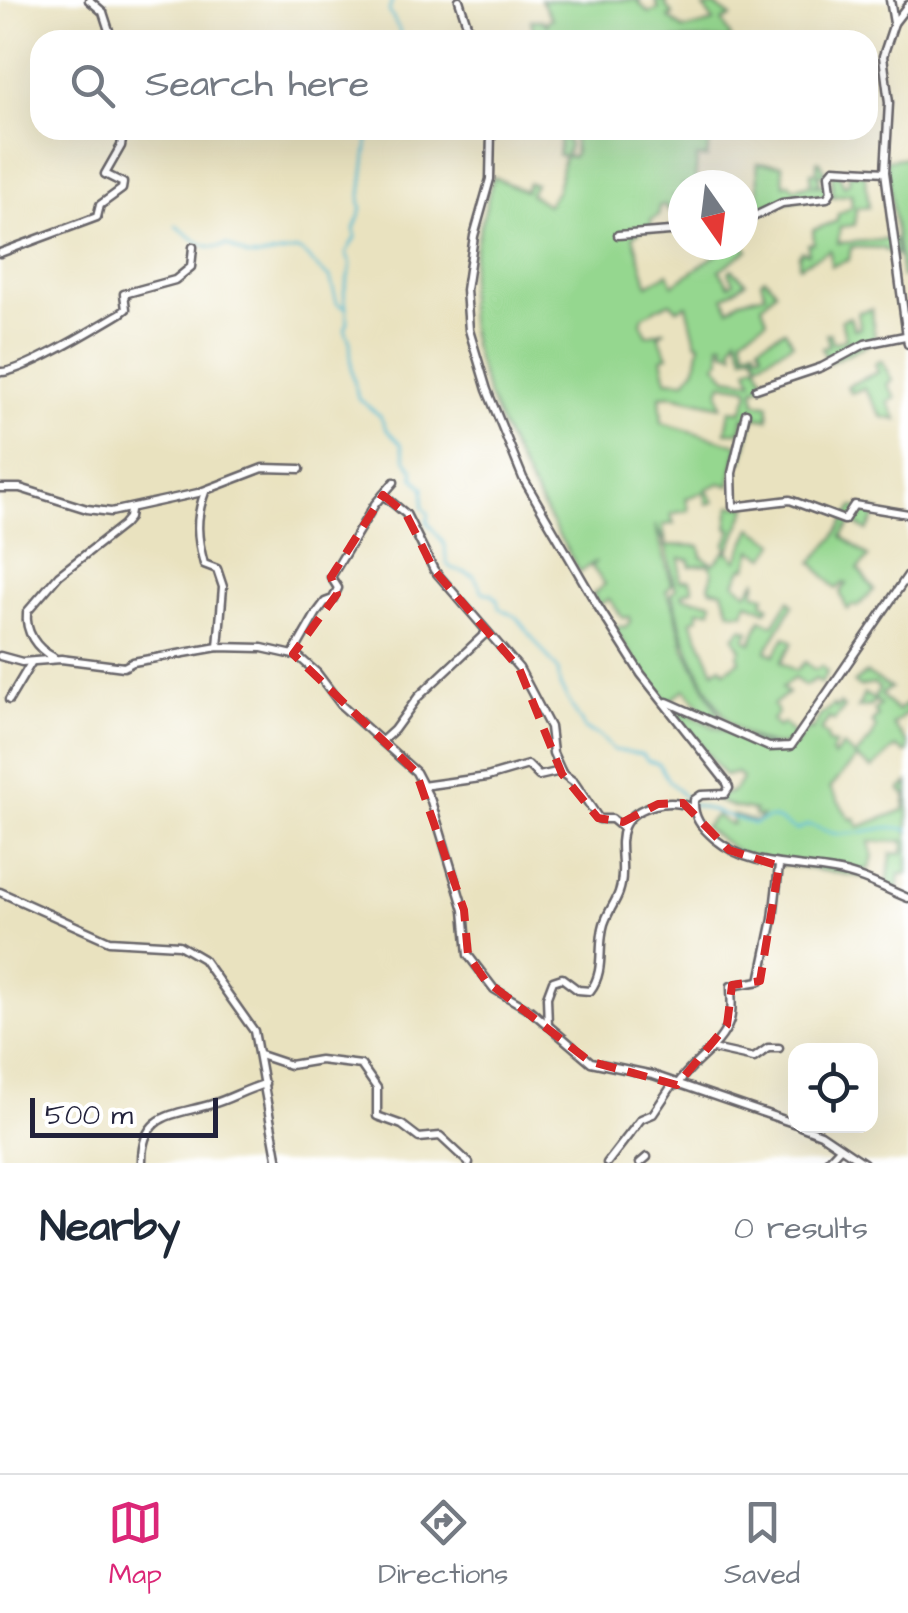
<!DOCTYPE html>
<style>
body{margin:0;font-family:"Architects Daughter",sans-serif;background:#f6f6f7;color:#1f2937}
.controls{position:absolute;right:30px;bottom:30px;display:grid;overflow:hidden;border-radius:20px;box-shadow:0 10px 40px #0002}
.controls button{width:90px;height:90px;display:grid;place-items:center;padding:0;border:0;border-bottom:2px solid #e0e1e3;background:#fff;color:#1f2937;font:50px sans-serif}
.compass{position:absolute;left:668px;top:170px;width:90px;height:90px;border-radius:50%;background:#fff;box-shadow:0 10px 40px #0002;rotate:166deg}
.scale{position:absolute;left:30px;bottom:25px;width:188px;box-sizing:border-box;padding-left:10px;border:5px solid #22223b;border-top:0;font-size:28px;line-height:35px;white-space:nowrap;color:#22223b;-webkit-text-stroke:8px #fff;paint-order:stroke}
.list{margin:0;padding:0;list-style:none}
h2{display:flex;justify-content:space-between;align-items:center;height:130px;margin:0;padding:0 40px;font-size:42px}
h2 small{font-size:32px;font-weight:400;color:#747a83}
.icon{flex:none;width:55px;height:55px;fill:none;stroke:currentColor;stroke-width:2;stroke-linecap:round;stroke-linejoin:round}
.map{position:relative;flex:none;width:908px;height:1163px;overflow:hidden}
.search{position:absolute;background:#fff;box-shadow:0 10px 40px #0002;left:30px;right:30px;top:30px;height:110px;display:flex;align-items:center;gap:25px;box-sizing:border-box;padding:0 35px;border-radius:30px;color:#747a83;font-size:38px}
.sheet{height:310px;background:#fff}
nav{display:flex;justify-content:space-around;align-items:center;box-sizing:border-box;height:140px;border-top:2px solid #e0e1e3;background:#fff;font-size:28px;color:#747a83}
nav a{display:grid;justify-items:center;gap:5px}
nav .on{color:#db2777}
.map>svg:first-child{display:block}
.green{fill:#95d78f;stroke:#5c7c65;stroke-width:2.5;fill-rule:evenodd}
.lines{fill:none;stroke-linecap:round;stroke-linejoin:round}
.stream{stroke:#54bad2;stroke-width:2.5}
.minor-casing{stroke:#686569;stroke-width:11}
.minor{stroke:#fff;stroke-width:6}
.marked{fill:none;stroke:#d62828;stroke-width:8;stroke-dasharray:20 12;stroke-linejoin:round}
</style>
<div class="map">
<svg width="908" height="1163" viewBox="0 0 908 1163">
<rect width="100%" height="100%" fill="#fff"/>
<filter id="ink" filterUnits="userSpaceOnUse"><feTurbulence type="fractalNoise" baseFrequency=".01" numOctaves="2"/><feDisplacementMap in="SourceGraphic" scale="20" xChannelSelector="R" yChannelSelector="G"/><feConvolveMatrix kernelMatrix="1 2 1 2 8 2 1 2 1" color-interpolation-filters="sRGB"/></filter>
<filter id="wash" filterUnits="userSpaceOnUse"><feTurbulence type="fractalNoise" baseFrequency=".0048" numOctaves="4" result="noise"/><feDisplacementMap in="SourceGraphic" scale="40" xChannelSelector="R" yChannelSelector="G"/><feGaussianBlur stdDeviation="2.25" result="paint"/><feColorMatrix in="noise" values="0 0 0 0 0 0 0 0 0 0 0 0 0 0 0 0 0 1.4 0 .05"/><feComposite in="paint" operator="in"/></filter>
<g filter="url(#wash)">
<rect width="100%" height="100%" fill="#e9e2bf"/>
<!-- green -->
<g class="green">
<path d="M541,0H640L639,3L649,13L659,9L655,0H667L666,6L673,15L668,17L684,30L714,22L704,8L715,6L731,17L722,21L732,40H553L548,32L542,35L544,40H535L531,20H542L547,25V21L552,19Z"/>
<path d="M532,130H699V136L703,130H715L710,135L707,158L697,157L695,185H683V195L672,196L681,198L683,204L668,211L666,205L659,206V215L651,220L652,230L645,228L633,236L648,285L668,273L673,285L730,245L743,243L748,250L719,270L729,285L734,282L729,272L732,269L746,282L724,297L729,309L740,300L765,294L761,281L765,278L776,291L762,305L767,320L742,336L746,351L755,347L757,353L762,352L759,344L785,330L793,343L759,362L753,352L744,356L737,336L732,346L734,353L724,350V343H720L721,359L716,364L727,377L752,381L748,368L757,363L766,384L754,389L756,403L769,404L768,419L754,417L743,461L736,459L746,422L750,419L744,417L739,432H726L730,410L742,411L749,392L747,387L722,383L719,392L722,406L672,395L660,396L662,423L738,445L730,486L720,483L706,489L714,502L707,504L704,492L686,498L689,510L671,514L674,524L663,525L666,545L700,546L702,557L714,564L728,548L725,545L732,529L727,528L730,506H748L728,552L737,560L752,528L776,543L766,557L752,550L747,568L743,567L735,583L747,593L757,579L754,593L765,596L763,602L769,606L766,611L747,602L744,613L730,612L723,591L711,589L709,586L713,572L709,564L690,566V560L680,558V580H690L693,589L682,594L683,597L712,602L711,610H698V618L691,620L714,671L721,666L725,671L740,661L738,654L741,650L734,637L742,628L749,631L745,639L751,643L761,619L773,625L789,600L793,605L766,651L774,655L785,637L793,642L781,662L796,671L805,662L815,670L822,666L827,672L821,683L816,679L805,686L794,678L782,688L788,693L773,705L778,713L772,720L778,727L783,723L797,737C786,748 775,746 762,742C752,738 742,734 734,727C715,709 690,656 682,631C678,618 678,606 671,594L676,589L665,544L655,525L672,584L666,591L674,607L684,647L726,728L705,718V712L685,689L671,700H666L638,665L613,626L625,627L630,622L629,617L623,618L609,599L599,605L593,594L605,584L591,566L596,561L580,572C539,502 464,379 468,297C470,256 484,217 493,177L525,191L528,183L535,184L530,194L547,205L557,190L564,156L558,155L560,137L566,138L569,145L566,156L573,157L575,153L572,131ZM670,302L677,309L687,305L696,342L700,343L696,367L685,381L667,380L662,358L668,356L658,335L666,330L647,335L641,323L643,316Z"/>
<path d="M908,157V276L902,277L886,160Z"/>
<path d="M817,161H820L826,174L818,175L820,181L814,186L827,185L828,196L782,202L759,212L757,163L782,165L784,185L790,183L794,188L811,184V172H817Z"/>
<path d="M835,173L839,174L844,186L849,183V173L865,174L869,207L856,208L855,225L840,227L838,243L894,239L897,256L881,248L851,247L849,260L831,266L830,250L799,266V255L802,251L808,253V244L814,243L813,230L837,221L838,214L852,207L851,194L832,197V176Z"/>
<path d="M872,309L875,341L828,363L822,348L829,345L826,334L830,333L833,343L846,339L841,320L850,317L854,329L860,328L858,312Z"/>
<path d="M881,360L892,380L887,384L896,398L888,402L897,420L882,417L864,388L851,393L847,386L878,372L875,364Z"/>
<path d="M853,507L878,511L867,531L852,522L842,536L869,557L858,569L874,590L857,607L853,605L847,610L840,592L847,584L844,583L836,589L812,562L834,538Z"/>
<path d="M866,673L891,688L882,693V696L897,711L908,702V712L893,725L908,744V751L905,753L896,747L872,769L857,758L830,788L850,819L855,818L859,827L904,810L906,795L900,790L908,782V874H900L898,891L887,887L891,854L903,853L904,841L869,842L873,856L870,868L865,869L863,877L779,864L738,852L704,827L716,815L728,824H733L732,815L756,822L762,816H754L755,811L733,807L704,796C721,796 735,796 742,778L737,773L725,776L668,703L712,726L779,751L797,742L808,728L812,730L820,716L833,705L836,708L840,704L844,708L834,721L829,718L821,731L827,736L828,743L836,744L831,753L834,757L843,746L855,756L871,739L876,728L872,722L878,716L874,711L880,705L875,700L871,706L858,708L864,694L874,699L879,688L874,684L859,687L854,683Z"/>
</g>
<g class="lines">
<!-- stream -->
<g class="stream">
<path d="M392,0L389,11L400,31L398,40"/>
<path d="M374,130L368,140L360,203L362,209L354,229L356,236L346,253L351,265L344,292L348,322L345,329L350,342L352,372L358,398L380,416L386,429L401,444L406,460L413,469L414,478L424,488L423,507L429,514L427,522L445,545C446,576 451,565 474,576L483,592L492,594L497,600L499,608L516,617L558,670L560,686L585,729L600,736L613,750L641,754L648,761L659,764L668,780L691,804L754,824C776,812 775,820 796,830L808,825C818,826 826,833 838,834C861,836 885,822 908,830"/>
<path d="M176,226C192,236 204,253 227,245L247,256L259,257L298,250C312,257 316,271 330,277L337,303L343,307"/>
</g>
</g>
</g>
<g filter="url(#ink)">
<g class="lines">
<defs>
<g id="minor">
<path d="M89,0L103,12L112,40"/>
<path d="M459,0L472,40"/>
<path d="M890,0L894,23L883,56L889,103L885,172L908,344"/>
<path d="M894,23L908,5"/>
<path d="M491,130L490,179L474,236L466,290L469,330L487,390L523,478L597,605L641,674L727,783L729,788L725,794L701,795L694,800C693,818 701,827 715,839C750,868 792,863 834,871C860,875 884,888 908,898"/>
<path d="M743,222L782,203L827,198L831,192L829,175L834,169L885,172"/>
<path d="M618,235L683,230"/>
<path d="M0,253L97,217L100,205L122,189L123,183L105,174L121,146L124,130"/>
<path d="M0,372C20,374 99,326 121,313L126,309L124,294L175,280L191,267L193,247"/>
<path d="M756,389L822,367L865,344L905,336"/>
<path d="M746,413L732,473L733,507L790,500L844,520L854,505L908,514"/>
<path d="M0,488H20L87,509L111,512L198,493L263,468L300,469"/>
<path d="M205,492C195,518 197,538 204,564L217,569L223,587L218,647"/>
<path d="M383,495L406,514L434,570L519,668L550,727L553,753L562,773L574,782L599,819H612L623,828"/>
<path d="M293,654L316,614L325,602L333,599L338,588L331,577L375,504L394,482"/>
<path d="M0,656L22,662L61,659L124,667L133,662L218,647L262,648L298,656L317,673L342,706L416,772L431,801L464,910L468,955L494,989L530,1010L591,1062L653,1075L796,1124"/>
<path d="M53,657C36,648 25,632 27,612L59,575L123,525L129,518L130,510"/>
<path d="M9,700L31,663"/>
<path d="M667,702L769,747L791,746L908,575"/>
<path d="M383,740L394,730L418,697L487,632"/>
<path d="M422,786L487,777L528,765L539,776L561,771"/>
<path d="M0,892L109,941L179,945L203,959L254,1031L278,1163"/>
<path d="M548,1026L547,997L553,981L562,978L578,990L590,991C606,970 597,947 604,924C610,905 622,898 622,873C623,858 618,842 624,827C633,805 674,797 692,808"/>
<path d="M713,1049L754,1058L768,1048H779"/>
<path d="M260,1055L290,1065L320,1060L361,1065L377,1088V1116L402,1125L419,1138L440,1136L469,1163"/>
<path d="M677,1085C692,1061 721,1048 730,1020C733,1009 731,997 731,986L760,981L773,919L779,866"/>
<path d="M800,1126L821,1134L864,1163"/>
<path d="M142,1163C141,1112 173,1116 212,1104C230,1099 246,1089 265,1084"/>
<path d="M607,1163L641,1119L653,1114L673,1084"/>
<path d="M640,1163L647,1157"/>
<path d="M826,1163L840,1148"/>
</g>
</defs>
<!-- minor casing -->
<use href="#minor" class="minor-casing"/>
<!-- minor -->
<use href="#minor" class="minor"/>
</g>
</g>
<!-- marked area -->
<path class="marked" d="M383,495L406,514L434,570L519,668L562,774L598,818L623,822L658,804L683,803L729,850L779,866L760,981L732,985L727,1025L677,1085L589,1061L485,980L468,955L464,910L416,772L293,654L337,594L331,577Z"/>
</svg>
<div class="controls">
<button><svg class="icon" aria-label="locate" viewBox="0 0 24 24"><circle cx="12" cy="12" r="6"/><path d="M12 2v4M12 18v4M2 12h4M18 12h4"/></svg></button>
</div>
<svg class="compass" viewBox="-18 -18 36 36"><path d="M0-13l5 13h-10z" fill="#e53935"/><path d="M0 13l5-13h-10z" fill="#747a83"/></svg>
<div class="scale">500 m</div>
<div class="search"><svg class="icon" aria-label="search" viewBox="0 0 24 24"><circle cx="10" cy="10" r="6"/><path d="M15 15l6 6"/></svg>Search here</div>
</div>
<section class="sheet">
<h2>Nearby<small>0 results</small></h2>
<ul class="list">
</ul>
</section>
<nav>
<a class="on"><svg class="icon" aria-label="map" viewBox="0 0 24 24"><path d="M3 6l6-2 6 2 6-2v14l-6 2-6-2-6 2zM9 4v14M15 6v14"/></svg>Map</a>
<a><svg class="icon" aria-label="directions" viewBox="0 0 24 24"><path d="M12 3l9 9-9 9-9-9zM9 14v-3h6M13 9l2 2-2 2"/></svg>Directions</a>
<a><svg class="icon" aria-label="saved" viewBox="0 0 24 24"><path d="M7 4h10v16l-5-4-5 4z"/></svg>Saved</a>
</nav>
